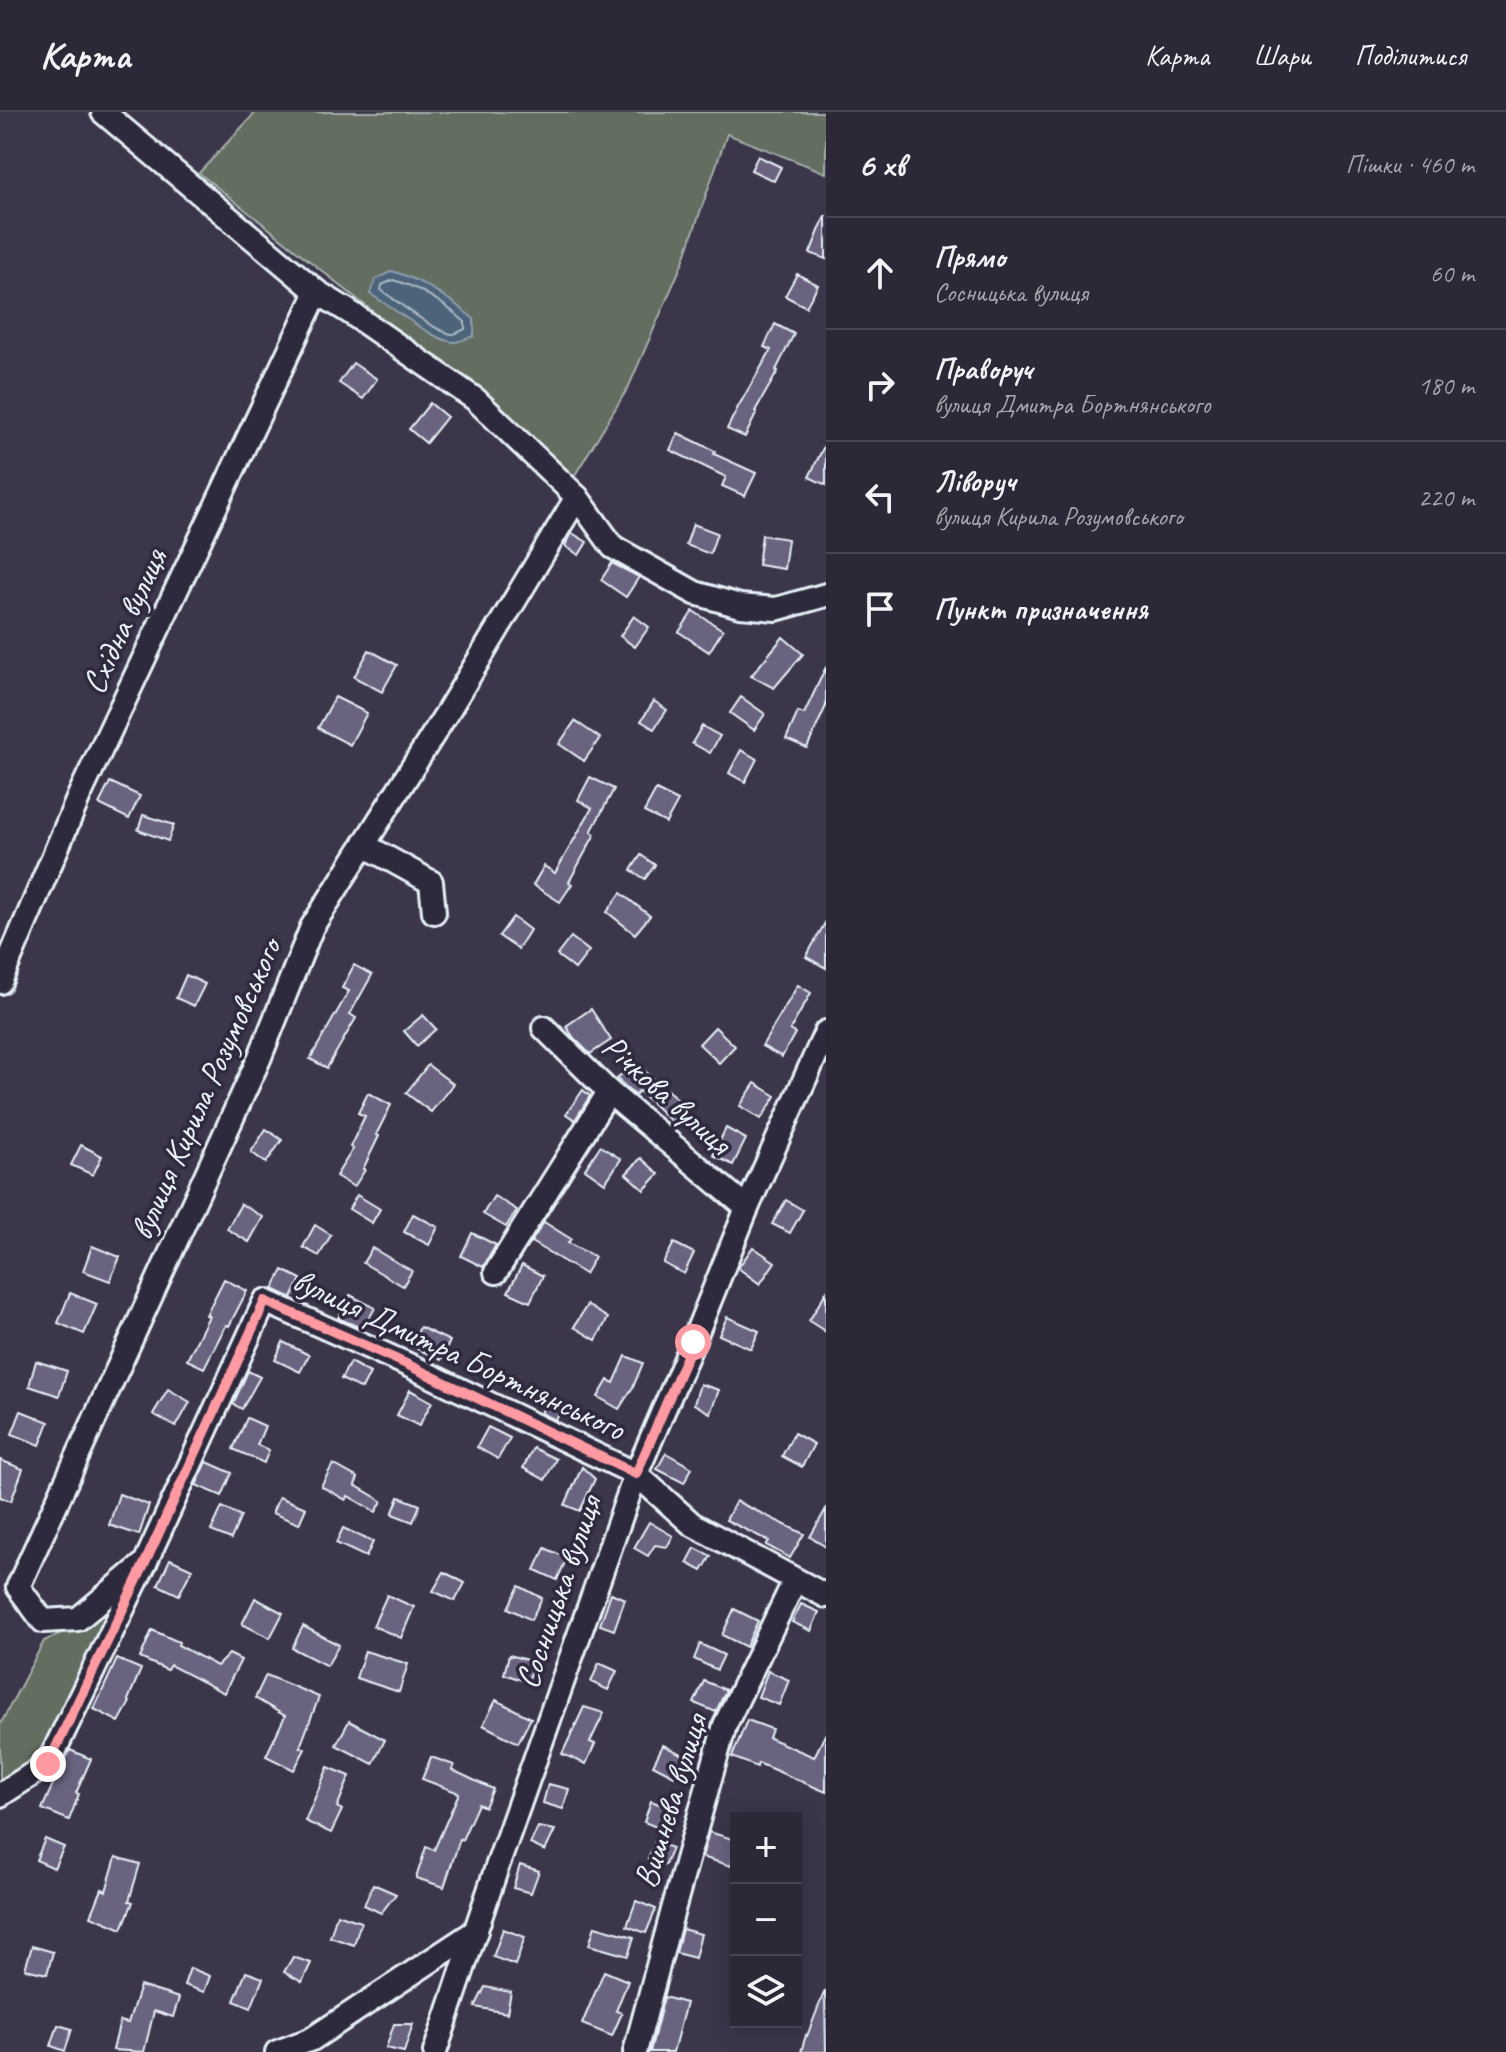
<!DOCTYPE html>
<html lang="uk">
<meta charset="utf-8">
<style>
body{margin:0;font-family:Caveat,sans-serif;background:#383443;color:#f1f3f6}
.controls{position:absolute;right:24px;bottom:24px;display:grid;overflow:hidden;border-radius:0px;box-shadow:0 4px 20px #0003}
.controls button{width:72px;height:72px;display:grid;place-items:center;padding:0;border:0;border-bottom:2px solid #484453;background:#2c2838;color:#f1f3f6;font:40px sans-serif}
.stop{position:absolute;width:24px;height:24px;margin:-18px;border:6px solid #ff9aa2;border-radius:50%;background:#fff}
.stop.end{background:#ff9aa2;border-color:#fff;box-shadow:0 2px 8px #0008}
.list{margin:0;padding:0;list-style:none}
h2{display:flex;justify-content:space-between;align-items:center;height:104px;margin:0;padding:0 32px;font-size:34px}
h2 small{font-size:26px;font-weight:400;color:#a6a6ae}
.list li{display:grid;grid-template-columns:52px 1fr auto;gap:24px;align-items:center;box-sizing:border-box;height:112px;padding:0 32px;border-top:2px solid #484453}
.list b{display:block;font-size:30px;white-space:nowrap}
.list p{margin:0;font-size:26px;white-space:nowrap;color:#a6a6ae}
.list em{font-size:26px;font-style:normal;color:#a6a6ae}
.icon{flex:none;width:44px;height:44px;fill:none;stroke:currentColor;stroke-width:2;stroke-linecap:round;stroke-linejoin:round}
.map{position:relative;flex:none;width:826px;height:1940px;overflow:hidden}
header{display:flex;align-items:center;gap:48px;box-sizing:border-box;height:112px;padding:0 40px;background:#2c2838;border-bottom:2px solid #484453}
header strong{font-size:38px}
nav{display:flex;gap:44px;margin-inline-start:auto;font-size:28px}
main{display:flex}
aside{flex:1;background:#2c2838}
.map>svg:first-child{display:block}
.green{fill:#646d60;stroke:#a6afac;stroke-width:2}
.water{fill:#4e6379;stroke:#8c9cac;stroke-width:2}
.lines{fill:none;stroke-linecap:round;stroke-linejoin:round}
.shore{stroke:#aab8c5;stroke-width:2}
.building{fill:#69647f;stroke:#e8f1f8;stroke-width:2}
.minor-casing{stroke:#e8f1f8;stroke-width:28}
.minor{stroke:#2f2a3d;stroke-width:22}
.route{stroke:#ff9aa2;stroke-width:10}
.labels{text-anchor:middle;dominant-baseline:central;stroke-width:7;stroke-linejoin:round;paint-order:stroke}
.street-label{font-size:34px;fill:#e8f1f8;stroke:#2f2a3d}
</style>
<header>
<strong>Карта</strong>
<nav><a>Карта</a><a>Шари</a><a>Поділитися</a></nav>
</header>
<main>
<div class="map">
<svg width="826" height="1940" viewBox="0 0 826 1940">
<rect width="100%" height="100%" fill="#3b364a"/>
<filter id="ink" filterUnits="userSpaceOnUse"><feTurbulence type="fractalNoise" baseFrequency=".0125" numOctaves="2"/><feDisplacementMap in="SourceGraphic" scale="16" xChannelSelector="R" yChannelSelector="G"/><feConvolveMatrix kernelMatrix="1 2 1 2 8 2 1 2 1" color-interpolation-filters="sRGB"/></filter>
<g filter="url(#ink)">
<!-- green -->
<g class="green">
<path d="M256,0H826V61L727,22L683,150L629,274L572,368L459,268L199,61Z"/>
<path d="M108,1499L40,1644L0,1667V1613L44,1529Z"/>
</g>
<!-- water -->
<path class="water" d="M392,159C424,169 449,186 474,207V224C468,226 461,229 455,230C436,231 388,192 370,182L376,167Z"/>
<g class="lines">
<!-- shore -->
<path class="shore" d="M393,168C419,175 445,192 465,210V217C463,218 456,222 453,222C436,221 397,189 381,178L382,173Z"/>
</g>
<!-- building -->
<g class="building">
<path d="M758,44L781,55L774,69L751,58Z"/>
<path d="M825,104H826V147L810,141Z"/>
<path d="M797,162L818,173L806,195L785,184Z"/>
<path d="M775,212L794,222L776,258L778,259L755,299L757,300L745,325L727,317L738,295L771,238L764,235Z"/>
<path d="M353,251L377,267L363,287L339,271Z"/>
<path d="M430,291L447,305L426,331L409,317Z"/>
<path d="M678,321L715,339L714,342L756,361L745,384L722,374L726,365L670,338Z"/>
<path d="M826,330V373L809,365Z"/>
<path d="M693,412L717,421L710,442L686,433Z"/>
<path d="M572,421L587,430L579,443L565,434Z"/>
<path d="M762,423L788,427L784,457L758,453Z"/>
<path d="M612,451L639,465L626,485L601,468Z"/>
<path d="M693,499L723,518L709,540L679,520Z"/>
<path d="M634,504L649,515L635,535L620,524Z"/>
<path d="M783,525L803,542L774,576L751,564Z"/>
<path d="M369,538L397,553L382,580L354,565Z"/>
<path d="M826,555V594L807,636L786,627L798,600L804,602Z"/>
<path d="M335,585L367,601L350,633L318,616Z"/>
<path d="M741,585L765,602L754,618L730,601Z"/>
<path d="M654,589L667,598L654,617L641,609Z"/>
<path d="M575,609L600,626L584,649L559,632Z"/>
<path d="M702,614L720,624L710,641L692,631Z"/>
<path d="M741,638L757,647L745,670L729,661Z"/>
<path d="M590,665L614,677L591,720L595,722L569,770L572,772L560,790L533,773L544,754L555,761L592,696L578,688Z"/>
<path d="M110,670L140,684L129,707L99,692Z"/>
<path d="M656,678L678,689L666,711L644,700Z"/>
<path d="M143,703L174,713L168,729L138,718Z"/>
<path d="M641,743L655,753L645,767L631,758Z"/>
<path d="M621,781L650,804L635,822L607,800Z"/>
<path d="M513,805L530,818L518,837L499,824Z"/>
<path d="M826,809V856L806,845Z"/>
<path d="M571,825L589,839L575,857L557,843Z"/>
<path d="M354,853L372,863L350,902L356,906L327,956L310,947L349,879L342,876Z"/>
<path d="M186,863L205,872L194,894L176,886Z"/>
<path d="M798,873L811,881L790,918L795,921L782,945L762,934Z"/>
<path d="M591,897L611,928L590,942L574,926L566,914Z"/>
<path d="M423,903L436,917L417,934L404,919Z"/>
<path d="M715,915L735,934L719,951L699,932Z"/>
<path d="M633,949L686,994L672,1010L639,979L635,983L617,967Z"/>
<path d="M428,953L453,972L431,1000L406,981Z"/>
<path d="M755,971L776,984L761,1007L740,994Z"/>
<path d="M583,978L590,984L575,1008L566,1002Z"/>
<path d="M368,981L391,993L376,1023L379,1024L363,1057L365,1058L354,1075L336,1064L353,1037L350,1035L365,1004L358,1001Z"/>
<path d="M726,1016L746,1027L733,1053L713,1043Z"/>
<path d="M266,1017L282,1028L266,1051L251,1040Z"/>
<path d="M81,1033L102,1044L93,1063L71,1053Z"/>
<path d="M600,1034L621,1047L605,1071L585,1057Z"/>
<path d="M641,1046L659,1062L644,1078L626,1062Z"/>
<path d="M357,1083L380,1097L372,1111L349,1097Z"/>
<path d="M494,1084L517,1098L506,1115L483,1102Z"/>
<path d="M786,1088L803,1098L790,1121L772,1112Z"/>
<path d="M241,1092L263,1105L249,1130L227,1117Z"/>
<path d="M413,1102L438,1115L429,1133L404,1120Z"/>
<path d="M544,1110L571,1127L568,1131L595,1145L585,1162L531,1130Z"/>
<path d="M315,1113L331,1123L319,1144L303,1135Z"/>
<path d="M472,1121L496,1133L483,1155L461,1144Z"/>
<path d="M674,1131L694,1141L684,1162L663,1151Z"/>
<path d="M92,1134L120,1145L110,1169L83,1159Z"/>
<path d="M753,1135L775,1150L760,1172L738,1156Z"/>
<path d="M372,1136L412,1159L403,1174L363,1151Z"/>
<path d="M522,1153L543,1164L530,1190L508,1180Z"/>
<path d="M283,1158L301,1167L292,1186L273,1177Z"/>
<path d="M224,1167L247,1179L229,1214L226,1213L204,1256L187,1248L209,1204L206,1203Z"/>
<path d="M826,1180V1220L809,1209Z"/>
<path d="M70,1181L97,1192L84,1222L58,1211Z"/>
<path d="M350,1183L375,1196L363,1217L338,1206Z"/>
<path d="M587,1193L608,1206L596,1228L574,1215Z"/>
<path d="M727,1205L759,1219L751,1237L719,1223Z"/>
<path d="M420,1215L450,1229L441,1248L411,1234Z"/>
<path d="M283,1230L309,1243L300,1260L275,1248Z"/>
<path d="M626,1244L643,1251L633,1275L619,1297L598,1285L608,1268L614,1271Z"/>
<path d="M36,1249L67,1259L59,1284L29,1274Z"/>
<path d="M350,1250L370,1261L362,1277L341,1267Z"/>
<path d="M248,1259L260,1265L242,1297L233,1292Z"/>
<path d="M700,1272L719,1278L710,1301L694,1292Z"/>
<path d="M168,1277L190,1290L176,1315L153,1302Z"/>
<path d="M410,1278L432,1290L419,1314L397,1303Z"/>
<path d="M549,1285L564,1292L556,1308L541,1301Z"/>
<path d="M21,1299L49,1310L40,1333L12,1322Z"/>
<path d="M247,1306L265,1314L257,1333L269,1338L264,1351L233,1337Z"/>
<path d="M488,1315L510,1326L498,1347L477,1335Z"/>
<path d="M794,1321L814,1332L802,1355L782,1344Z"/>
<path d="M533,1336L556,1347L545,1368L523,1356Z"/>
<path d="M666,1341L692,1356L684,1371L657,1357Z"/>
<path d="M0,1348L23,1357L11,1389L0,1385Z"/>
<path d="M207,1350L232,1361L222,1384L196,1373Z"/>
<path d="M333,1352L358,1366L355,1373L382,1389L376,1400L348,1384L346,1388L321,1374Z"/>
<path d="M582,1355L595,1367L580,1399L565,1393Z"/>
<path d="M119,1382L149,1393L139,1423L109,1413Z"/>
<path d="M279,1385L306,1396L299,1412L272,1401Z"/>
<path d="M399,1385L420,1393L413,1410L392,1402Z"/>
<path d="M736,1389L804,1422L790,1446L766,1433L769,1429L726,1408Z"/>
<path d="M222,1395L241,1404L231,1427L211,1419Z"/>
<path d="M826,1397V1435L810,1425Z"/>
<path d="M649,1410L673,1424L667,1435L655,1433L648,1444L634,1436Z"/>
<path d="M343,1416L373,1430L366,1445L336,1431Z"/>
<path d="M545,1436L567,1446L557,1468L535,1458Z"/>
<path d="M695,1436L711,1444L702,1459L687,1451Z"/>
<path d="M170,1447L192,1457L179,1483L158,1473Z"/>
<path d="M444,1460L465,1471L455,1489L433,1479Z"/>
<path d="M519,1474L542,1486L531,1508L508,1496Z"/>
<path d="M611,1481L625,1487L614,1518L600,1513Z"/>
<path d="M387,1483L414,1495L401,1526L373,1514Z"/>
<path d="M255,1486L283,1501L270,1526L242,1512Z"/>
<path d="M801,1492L819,1500L811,1519L792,1510Z"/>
<path d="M734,1497L758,1509L746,1535L722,1523Z"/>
<path d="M303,1514L339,1533L327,1554L292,1536Z"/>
<path d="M152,1518L179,1530L178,1533L217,1554L229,1542L241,1548L224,1581L170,1553L167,1558L140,1546Z"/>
<path d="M700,1532L724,1543L717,1558L694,1547Z"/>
<path d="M365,1539L408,1552L399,1580L356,1566Z"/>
<path d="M509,1543L534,1550L528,1570L504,1562Z"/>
<path d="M117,1547L141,1557L128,1588L130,1590L119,1610L94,1597Z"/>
<path d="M599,1551L617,1559L608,1578L591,1570Z"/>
<path d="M768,1559L789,1568L779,1593L758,1585Z"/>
<path d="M266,1563L319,1585L300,1635L305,1637L294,1658L266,1644L285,1604L255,1586Z"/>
<path d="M704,1569L726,1578L716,1600L694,1591Z"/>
<path d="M496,1588L531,1606L518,1631L483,1613Z"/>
<path d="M584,1595L604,1601L590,1630L595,1632L586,1652L562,1642Z"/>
<path d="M747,1608L772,1617L769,1626L814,1645L826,1621V1680L758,1651L757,1655L732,1645Z"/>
<path d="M349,1609L385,1628L373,1652L336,1633Z"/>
<path d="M663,1633L685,1644L674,1664L653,1653Z"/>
<path d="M70,1638L91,1647L76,1681L79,1682L69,1708L42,1697L57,1663Z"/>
<path d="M431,1645L454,1653L452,1658L493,1677L485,1695L478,1692L462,1728L460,1727L444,1775L416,1766L426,1735L434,1738L459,1681L422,1667Z"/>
<path d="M328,1655L350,1664L337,1695L342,1698L331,1721L305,1709Z"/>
<path d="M548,1672L569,1677L563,1697L543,1691Z"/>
<path d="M651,1689L672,1697L664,1718L644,1710Z"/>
<path d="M538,1715L555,1718L545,1739L530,1732Z"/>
<path d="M709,1720L736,1728V1736L731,1754L702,1745Z"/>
<path d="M45,1727L64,1735L54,1756L36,1748Z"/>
<path d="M655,1730L672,1736L665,1753L648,1747Z"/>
<path d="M116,1745L140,1752L129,1789L133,1790L122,1817L91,1804L102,1777L106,1779Z"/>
<path d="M520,1753L539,1759L531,1781L513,1776Z"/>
<path d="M373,1772L396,1782L381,1801L364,1793Z"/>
<path d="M636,1789L656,1797L646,1821L627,1814Z"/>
<path d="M337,1802L361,1810L354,1833L330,1825Z"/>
<path d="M595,1814L634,1825L628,1844L589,1833Z"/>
<path d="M503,1817L525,1825L515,1853L493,1845Z"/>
<path d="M682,1817L701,1822L695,1846L676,1841Z"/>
<path d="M32,1834L53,1840L47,1862L25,1857Z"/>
<path d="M293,1845L311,1851L302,1870L284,1860Z"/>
<path d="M190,1856L210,1864L204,1880L184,1873Z"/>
<path d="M604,1859L628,1869L616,1899L622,1901L612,1924L582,1912Z"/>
<path d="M246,1860L263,1866L251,1896L234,1889Z"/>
<path d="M140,1874L179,1886L173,1905L154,1899L144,1940L113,1938L120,1909L128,1911Z"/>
<path d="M485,1875L511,1880L507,1901L475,1895Z"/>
<path d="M825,1878L826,1940H801L806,1923L807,1924Z"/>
<path d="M664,1885L686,1891L673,1940H650Z"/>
<path d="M394,1912H413L404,1940L386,1936Z"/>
<path d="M58,1913L72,1917L65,1939L51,1934Z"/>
</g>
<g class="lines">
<defs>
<g id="minor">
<path d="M103,0L317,180L348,199L475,287L577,385L613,435L695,481L740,494L776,497L826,483"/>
<path d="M364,733L431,770L434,800"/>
<path d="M0,870L80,682L317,180"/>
<path d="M544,916L609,980L747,1096"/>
<path d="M496,1160L609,980"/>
<path d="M145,1451L78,1507L43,1509L18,1475L259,947L312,815L448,599L577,385"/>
<path d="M0,1683L48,1652L145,1451L265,1189L402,1250L636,1362L692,1412L826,1484"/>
<path d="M277,1940L312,1927L476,1819"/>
<path d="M435,1940L497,1755L636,1362L693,1230L747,1096L826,920"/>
<path d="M635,1940L673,1798L725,1613L795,1468"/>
</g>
</defs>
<!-- minor casing -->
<use href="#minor" class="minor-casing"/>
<!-- minor -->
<use href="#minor" class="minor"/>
</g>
</g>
<g class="lines" filter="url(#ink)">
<!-- route -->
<path class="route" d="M48,1652L145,1451L265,1189L402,1250L636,1362L693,1230"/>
</g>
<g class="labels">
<!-- street labels -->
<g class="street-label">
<text transform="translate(124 509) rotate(-65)">Східна вулиця</text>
<text transform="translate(205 977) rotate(-66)">вулиця Кирила Розумовського</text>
<text transform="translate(667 982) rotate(42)">Річкова вулиця</text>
<text transform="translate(459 1242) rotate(25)">вулиця Дмитра Бортнянського</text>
<text transform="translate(558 1480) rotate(-71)">Сосницька вулиця</text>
<text transform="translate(670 1689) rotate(-73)">Вишнева вулиця</text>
</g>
</g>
</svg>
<div class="controls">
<button>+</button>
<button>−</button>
<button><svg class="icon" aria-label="layers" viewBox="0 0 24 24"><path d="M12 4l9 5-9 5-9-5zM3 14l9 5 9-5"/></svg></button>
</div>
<div class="stop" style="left:693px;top:1230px"></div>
<div class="stop end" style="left:48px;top:1652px"></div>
</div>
<aside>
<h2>6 хв<small>Пішки · 460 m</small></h2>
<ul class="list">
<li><svg class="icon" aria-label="ahead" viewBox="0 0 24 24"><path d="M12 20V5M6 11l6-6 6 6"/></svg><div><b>Прямо</b><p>Сосницька вулиця</p></div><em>60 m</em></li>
<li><svg class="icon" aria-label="right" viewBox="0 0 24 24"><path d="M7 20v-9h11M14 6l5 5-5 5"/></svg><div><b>Праворуч</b><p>вулиця Дмитра Бортнянського</p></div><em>180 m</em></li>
<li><svg class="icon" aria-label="left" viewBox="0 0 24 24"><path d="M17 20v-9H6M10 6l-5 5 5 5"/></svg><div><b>Ліворуч</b><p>вулиця Кирила Розумовського</p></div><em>220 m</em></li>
<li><svg class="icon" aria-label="arrive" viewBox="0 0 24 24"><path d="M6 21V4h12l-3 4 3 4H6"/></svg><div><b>Пункт призначення</b></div></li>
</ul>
</aside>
</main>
